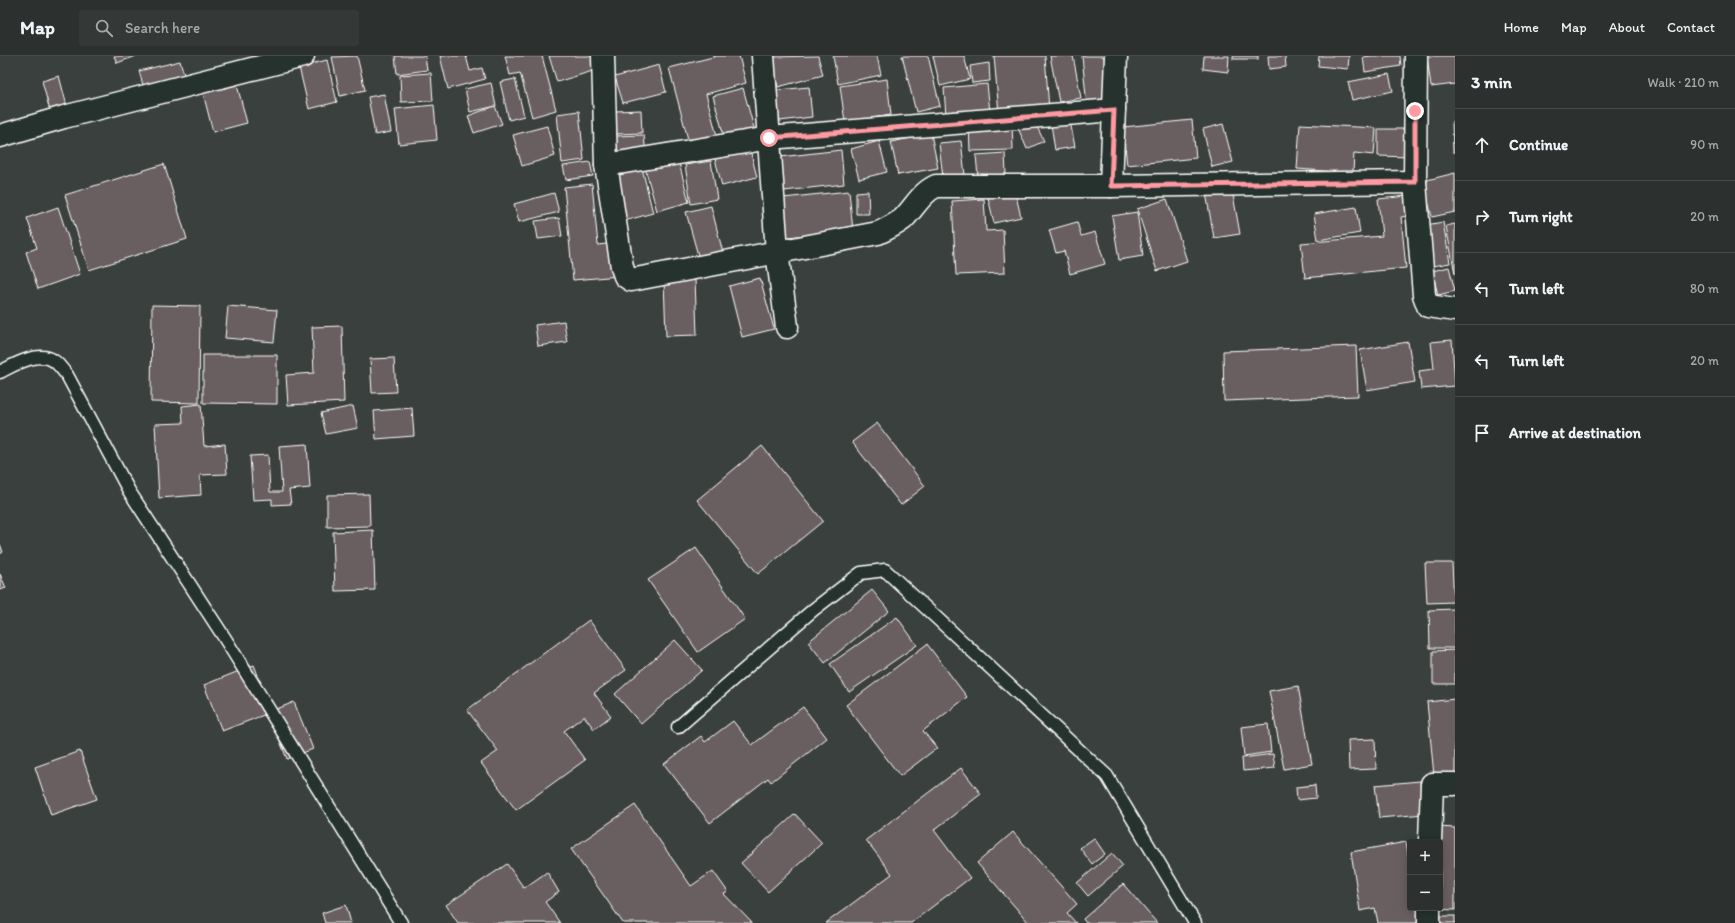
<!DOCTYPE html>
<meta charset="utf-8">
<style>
body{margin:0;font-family:Itim,sans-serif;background:#343836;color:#f1f3f6}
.controls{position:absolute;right:12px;bottom:12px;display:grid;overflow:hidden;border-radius:4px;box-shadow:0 2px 10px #0003}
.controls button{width:36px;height:36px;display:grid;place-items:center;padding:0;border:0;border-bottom:1px solid #484b4a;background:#2c302e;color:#f1f3f6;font:20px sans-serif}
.stop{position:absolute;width:12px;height:12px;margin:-9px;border:3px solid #ff9aa2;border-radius:50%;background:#fff}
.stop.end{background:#ff9aa2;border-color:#fff;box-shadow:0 1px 4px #0008}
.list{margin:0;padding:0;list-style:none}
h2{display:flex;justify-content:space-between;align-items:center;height:52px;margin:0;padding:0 16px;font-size:17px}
h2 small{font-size:13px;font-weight:400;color:#a6a9aa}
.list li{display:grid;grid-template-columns:26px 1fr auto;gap:12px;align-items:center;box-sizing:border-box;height:72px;padding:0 16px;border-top:1px solid #484b4a}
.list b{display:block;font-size:15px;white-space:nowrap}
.list em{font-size:13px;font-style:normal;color:#a6a9aa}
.icon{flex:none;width:22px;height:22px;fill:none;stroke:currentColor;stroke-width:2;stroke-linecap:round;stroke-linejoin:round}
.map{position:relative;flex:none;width:1455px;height:867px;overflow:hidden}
header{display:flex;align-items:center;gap:24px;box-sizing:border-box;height:56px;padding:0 20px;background:#2c302e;border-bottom:1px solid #484b4a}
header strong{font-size:19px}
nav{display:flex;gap:22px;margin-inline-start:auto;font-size:14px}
.search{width:280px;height:36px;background:#343836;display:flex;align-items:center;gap:10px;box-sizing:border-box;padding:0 14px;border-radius:4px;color:#a6a9aa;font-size:15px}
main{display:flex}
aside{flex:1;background:#2c302e}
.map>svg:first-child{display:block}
.building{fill:#6a5e61;stroke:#fff}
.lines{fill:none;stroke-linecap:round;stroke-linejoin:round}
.lane-casing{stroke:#fff;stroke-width:15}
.street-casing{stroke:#fff;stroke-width:25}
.lane{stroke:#26332d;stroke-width:12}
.street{stroke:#26332d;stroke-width:22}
.route{stroke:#ff9aa2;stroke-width:5}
</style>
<header>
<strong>Map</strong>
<div class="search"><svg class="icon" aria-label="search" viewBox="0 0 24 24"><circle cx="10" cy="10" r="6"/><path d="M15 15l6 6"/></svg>Search here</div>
<nav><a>Home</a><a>Map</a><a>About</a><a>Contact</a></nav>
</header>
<main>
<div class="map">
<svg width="1455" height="867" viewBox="0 0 1455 867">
<rect width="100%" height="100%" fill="#3a403d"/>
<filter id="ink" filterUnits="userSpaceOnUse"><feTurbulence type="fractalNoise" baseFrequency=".025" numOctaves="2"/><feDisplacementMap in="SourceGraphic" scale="8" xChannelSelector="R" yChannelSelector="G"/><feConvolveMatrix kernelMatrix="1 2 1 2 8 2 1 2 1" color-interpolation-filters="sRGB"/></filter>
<g filter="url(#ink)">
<!-- building -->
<g class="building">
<path d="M114,0H136L117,7Z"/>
<path d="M357,0L365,34L340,40L332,1Z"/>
<path d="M395,0H425L427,14L397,18Z"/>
<path d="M440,0H466L470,15L482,12L485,23L448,33Z"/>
<path d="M505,0H542L556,54L532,61L520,17L510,19Z"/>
<path d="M549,0H595L599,13L557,26Z"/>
<path d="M717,0H739L746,27L706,38L717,80L689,87L669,12Z"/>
<path d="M818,0L823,19L778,31L770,1Z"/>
<path d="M833,0H877L881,19L838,28Z"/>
<path d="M902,0H928L940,50L916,56Z"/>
<path d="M933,0H964L970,23L940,30Z"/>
<path d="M994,0H1045L1049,53L999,57Z"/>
<path d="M1050,0H1073L1081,42L1059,46Z"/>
<path d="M1082,0H1104L1109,48L1087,50Z"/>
<path d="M1204,0H1229L1228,16L1203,13Z"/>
<rect x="1233" y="0" width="25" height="3"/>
<path d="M1268,0H1285L1286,11L1269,13Z"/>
<path d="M1319,0H1349L1348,13L1318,10Z"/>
<path d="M1372,0H1400L1401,10L1365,16L1363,1Z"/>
<path d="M1427,0H1455V28L1431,31Z"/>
<path d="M327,4L337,46L309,53L299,11Z"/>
<path d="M180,5L186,25L145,36L139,15Z"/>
<path d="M989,7L990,25L972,27L970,10Z"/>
<path d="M659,9L666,36L623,47L615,21Z"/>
<path d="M431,17L433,45L401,46L400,19Z"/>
<path d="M1389,18L1393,35L1352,44L1348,26Z"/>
<path d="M59,20L67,50L50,55L42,25Z"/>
<path d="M515,23L524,60L509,64L500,26Z"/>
<path d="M887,23L891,59L845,66L840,30Z"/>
<path d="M491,27L496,50L470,56L465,33Z"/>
<path d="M987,28L990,56L946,60L944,32Z"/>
<path d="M237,29L247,67L213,76L203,37Z"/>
<path d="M809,31L812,61L772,66L768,35Z"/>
<path d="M743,32L755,76L725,84L713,40Z"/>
<path d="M384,38L391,76L375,79L368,41Z"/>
<path d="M434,49L437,84L399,88L395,53Z"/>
<path d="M495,50L502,68L474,77L468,60Z"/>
<path d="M641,54L642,77L616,78L615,55Z"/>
<path d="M579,55L584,104L562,107L557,58Z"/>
<path d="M1192,64L1196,102L1127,109L1123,71Z"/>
<path d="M1034,65L1044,85L1027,93L1018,72Z"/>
<path d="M1070,65L1075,91L1055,94L1051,68Z"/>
<path d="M1452,65H1455V96H1453Z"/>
<path d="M1012,66L1013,94L970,95L969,68Z"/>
<path d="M1223,68L1233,106L1212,111L1203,73Z"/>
<path d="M1300,68L1376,72L1374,99L1354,97L1353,117L1297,113Z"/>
<path d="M547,70L555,100L522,110L513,79Z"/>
<path d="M1378,73H1410V101L1378,100Z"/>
<path d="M931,78L938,112L898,119L891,86Z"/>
<path d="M644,79L646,100L617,102L616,80Z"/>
<path d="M879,85L887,116L859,123L851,93Z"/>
<path d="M961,85L965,119L943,122L939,87Z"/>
<path d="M749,90L757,121L722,130L714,99Z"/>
<path d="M841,94L844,128L784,135L780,101Z"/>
<path d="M1005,97L1006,118L978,121L976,99Z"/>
<path d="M678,103L689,146L657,155L645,112Z"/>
<path d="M711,105L717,143L691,148L685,109Z"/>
<path d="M590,106L593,120L566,124L563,110Z"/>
<path d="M164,108L187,183L89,214L65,139Z"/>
<path d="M641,108L653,157L624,165L611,115Z"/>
<path d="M1455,117V156L1432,161L1423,125Z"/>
<path d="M592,128L598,189L615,187L619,220L573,224L564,131Z"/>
<path d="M1014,131L1021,161L994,167L987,137Z"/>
<path d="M1232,133L1240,178L1214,182L1206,137Z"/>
<path d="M849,135L853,175L787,181L783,142Z"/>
<path d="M868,135L869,158H856V136Z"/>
<path d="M554,137L559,156L519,166L514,148Z"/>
<path d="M1407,140L1408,160L1401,161L1406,212L1305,222L1301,187L1382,180L1378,143Z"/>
<path d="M984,143L986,175L1003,174L1005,217L956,219L952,145Z"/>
<path d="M1167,143L1187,205L1157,215L1137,153Z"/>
<path d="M711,150L723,197L699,203L686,156Z"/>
<path d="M58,151L80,218L38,233L26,196L37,192L27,162Z"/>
<path d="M1356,151L1360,177L1318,184L1314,158Z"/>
<path d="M1137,156L1143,200L1119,204L1112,160Z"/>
<path d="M559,162L562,180L538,183L535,165Z"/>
<path d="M1077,166L1081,180L1095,176L1105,208L1070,218L1064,195L1056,197L1049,174Z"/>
<path d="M1443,166L1450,207L1433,210L1426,169Z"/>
<path d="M1455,168V218L1446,170Z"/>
<path d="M1449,211L1455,235L1438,239L1432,215Z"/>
<path d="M760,222L774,273L742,281L729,230Z"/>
<path d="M695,223L697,279L666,280L664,225Z"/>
<path d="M152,249L200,250L199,347L151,346Z"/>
<path d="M228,250L277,254L274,286L225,282Z"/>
<path d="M564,265L567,286L538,290L535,269Z"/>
<path d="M342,270L344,346L288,349L286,319L314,317L312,271Z"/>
<path d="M1452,284L1455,330L1421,333L1419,315L1434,313L1431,286Z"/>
<path d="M1408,286L1415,326L1367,334L1360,294Z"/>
<path d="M1356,290L1358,340L1224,345L1223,295Z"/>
<path d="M203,299H277V348L203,347Z"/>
<path d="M394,302L396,336L372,337L370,303Z"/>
<path d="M201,348L204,390L225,388L227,418L200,419L201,439L159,442L155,368L183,367L182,350Z"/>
<path d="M353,350L358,372L326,378L321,357Z"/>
<path d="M412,352L414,380L376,383L374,355Z"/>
<path d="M877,367L925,430L901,449L852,386Z"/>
<path d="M307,388L310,432L289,434L291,448L272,449V443L253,444L250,400L268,399L270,436H282L279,390Z"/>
<path d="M762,390L823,465L758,518L697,444Z"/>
<path d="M369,438L370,470L327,471V439Z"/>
<path d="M373,474L375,534L335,535L333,476Z"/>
<path d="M0,488L3,496L0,498Z"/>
<path d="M696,492L745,563L698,596L648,524Z"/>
<path d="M1425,507H1452L1454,546L1427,547Z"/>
<path d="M0,518L6,532L0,534Z"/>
<path d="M872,534L889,555L825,607L808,586Z"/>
<path d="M1455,553V592H1430L1429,554Z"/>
<path d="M897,561L917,589L849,636L830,608Z"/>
<path d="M589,564L626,614L594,637L611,660L594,673L584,660L564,675L585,704L516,754L481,707L498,695L467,654Z"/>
<path d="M675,584L702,614L641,668L615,638Z"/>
<path d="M927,588L967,641L923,675L937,692L900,720L846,649Z"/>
<path d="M1455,594V628H1433V595Z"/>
<path d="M254,609L272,655L294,646L313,693L287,703L269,657L222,675L204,629Z"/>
<path d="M1298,630L1312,708L1284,713L1269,635Z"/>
<path d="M1455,643V718L1434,720L1427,646Z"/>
<path d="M803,651L827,682L771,726L768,722L710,767L664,708L701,680L705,686L733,665L752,689Z"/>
<path d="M1268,668L1271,696L1244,700L1241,671Z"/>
<path d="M1375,683L1376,713L1349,714L1348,684Z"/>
<path d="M80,695L97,743L51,759L35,711Z"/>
<path d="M1273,698L1275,712L1243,715L1242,702Z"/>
<path d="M961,712L981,738L934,774L970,822L911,867H826L892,818L866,784Z"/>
<path d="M1420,725L1424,758L1379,762L1375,729Z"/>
<path d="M1315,729L1316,742L1297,744L1296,731Z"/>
<path d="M635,749L691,830L713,815L728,836L724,838L752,867H623L571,793Z"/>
<path d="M795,758L822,787L768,836L741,807Z"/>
<path d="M1438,771L1455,772V854L1434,853L1440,852V786Z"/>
<path d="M1013,776L1077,848L1067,857L1076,867H1029L977,807Z"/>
<path d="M1094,782L1105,798L1092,808L1080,792Z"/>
<path d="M1406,786L1410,810V852H1417L1419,867H1378L1375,852L1360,855L1351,796Z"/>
<path d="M1112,797L1123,810L1088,840L1077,827Z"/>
<path d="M507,808L524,832L547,816L559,836L545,846L560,867H458L446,849Z"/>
<path d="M1123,828L1157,867H1086L1083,863Z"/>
<path d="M346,849L351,867H325L322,857Z"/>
<rect x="1433" y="860" width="22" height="7"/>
</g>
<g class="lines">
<defs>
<g id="lane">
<path d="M0,316C14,309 39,294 54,305C59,308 63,315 67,319L129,435L224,581L401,867"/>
<path d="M678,671L813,554L861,517L885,514L1107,720L1195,867"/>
</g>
<g id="street">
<path d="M603,0L606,109L622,211L625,220L631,224L878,177C887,173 895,169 903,163C915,151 921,137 936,130H1111L1415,126"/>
<path d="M763,0L777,196L787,271"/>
<path d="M1416,0L1415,126L1424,239L1428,250L1455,254"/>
<path d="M0,80L64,61L303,0"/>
<path d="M606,109L769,82L1114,54"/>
<path d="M1111,130L1116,0"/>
<path d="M1430,786L1432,728H1455"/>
<path d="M1429,867V852"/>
</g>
</defs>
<!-- lane casing -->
<use href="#lane" class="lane-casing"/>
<!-- street casing -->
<use href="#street" class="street-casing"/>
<!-- lane -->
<use href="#lane" class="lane"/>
<!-- street -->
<use href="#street" class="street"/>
</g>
</g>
<g class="lines" filter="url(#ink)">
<!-- route -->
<path class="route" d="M769,82L1114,54L1111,130L1415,126V55"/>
</g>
</svg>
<div class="controls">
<button>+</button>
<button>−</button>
</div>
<div class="stop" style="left:769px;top:82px"></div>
<div class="stop end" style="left:1415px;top:55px"></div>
</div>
<aside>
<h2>3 min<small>Walk · 210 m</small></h2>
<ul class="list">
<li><svg class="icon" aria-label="ahead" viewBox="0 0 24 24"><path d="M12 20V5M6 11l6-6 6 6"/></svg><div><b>Continue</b></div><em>90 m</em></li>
<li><svg class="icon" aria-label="right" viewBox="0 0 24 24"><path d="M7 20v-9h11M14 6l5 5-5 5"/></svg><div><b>Turn right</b></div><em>20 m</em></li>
<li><svg class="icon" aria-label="left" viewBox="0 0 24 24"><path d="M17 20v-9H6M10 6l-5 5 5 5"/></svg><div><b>Turn left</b></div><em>80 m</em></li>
<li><svg class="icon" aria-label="left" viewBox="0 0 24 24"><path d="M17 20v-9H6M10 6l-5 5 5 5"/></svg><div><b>Turn left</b></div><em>20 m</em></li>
<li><svg class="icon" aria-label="arrive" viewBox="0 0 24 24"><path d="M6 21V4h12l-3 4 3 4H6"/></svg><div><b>Arrive at destination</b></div></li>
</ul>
</aside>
</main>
